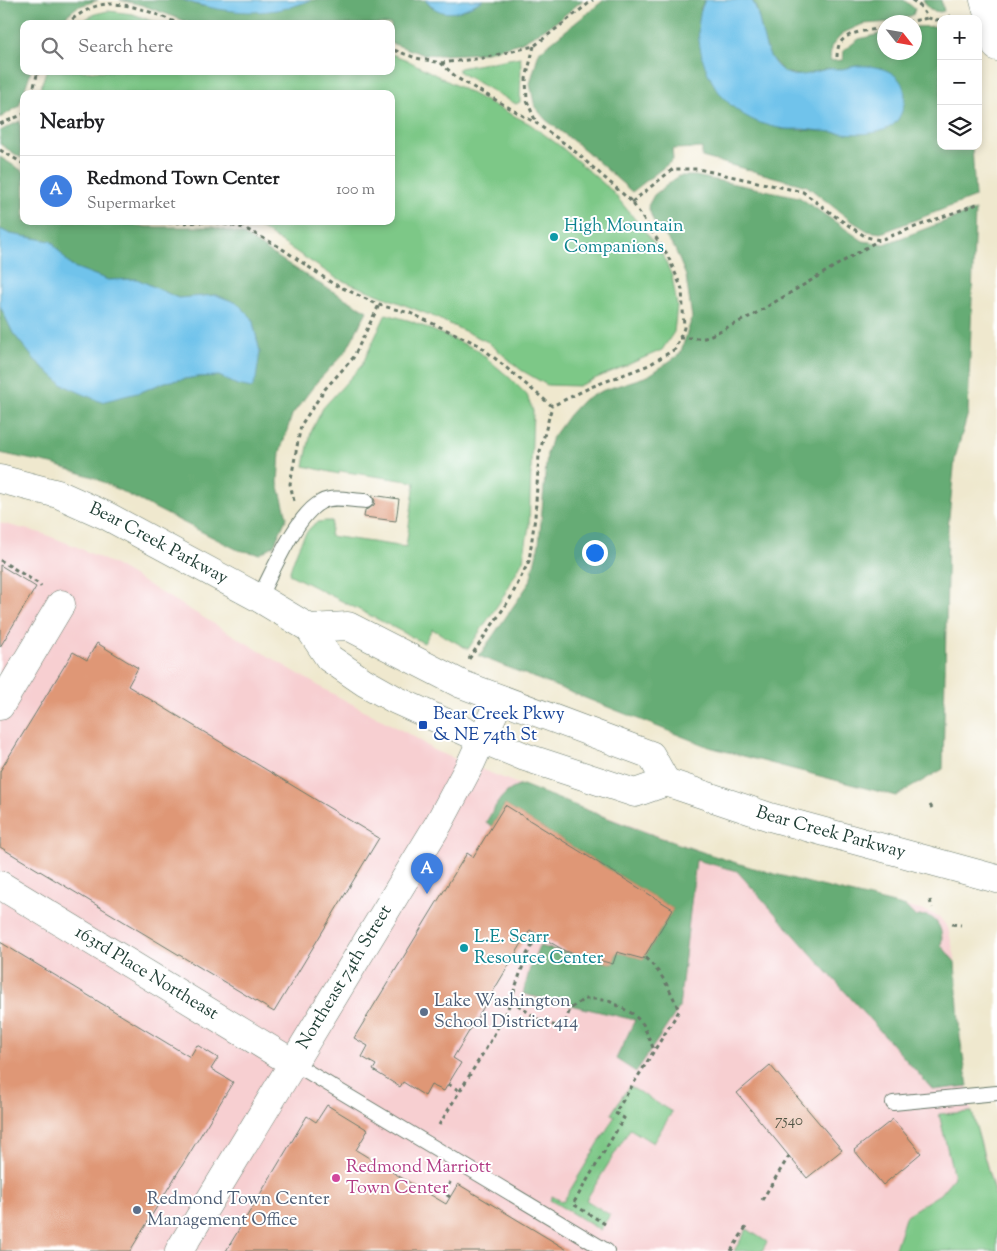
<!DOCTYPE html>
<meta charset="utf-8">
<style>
body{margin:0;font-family:"Sorts Mill Goudy",serif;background:#f2f2f2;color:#202124}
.controls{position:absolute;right:15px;top:15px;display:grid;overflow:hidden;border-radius:10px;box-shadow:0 2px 8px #0003}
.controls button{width:45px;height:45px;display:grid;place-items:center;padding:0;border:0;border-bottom:1px solid #e0e0e0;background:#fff;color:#202124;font:25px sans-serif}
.compass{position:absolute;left:877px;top:15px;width:45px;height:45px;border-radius:50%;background:#fff;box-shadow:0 2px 8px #0003;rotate:121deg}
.you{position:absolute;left:594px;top:552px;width:18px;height:18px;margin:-12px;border:4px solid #fff;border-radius:50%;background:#1a73e8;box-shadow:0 0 0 8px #1a73e833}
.badge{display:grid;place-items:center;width:32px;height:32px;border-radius:50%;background:#b5179e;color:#fff;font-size:16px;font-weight:700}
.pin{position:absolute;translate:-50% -41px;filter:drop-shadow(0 1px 2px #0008)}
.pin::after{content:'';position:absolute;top:26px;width:18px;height:15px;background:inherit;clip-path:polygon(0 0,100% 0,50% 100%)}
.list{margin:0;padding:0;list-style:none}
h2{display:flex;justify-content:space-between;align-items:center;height:65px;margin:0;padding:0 20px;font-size:21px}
h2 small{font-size:16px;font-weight:400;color:#757577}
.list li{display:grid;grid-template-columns:32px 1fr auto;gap:15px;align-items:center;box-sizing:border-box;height:70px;padding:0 20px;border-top:1px solid #e0e0e0}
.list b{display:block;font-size:19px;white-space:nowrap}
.list p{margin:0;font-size:16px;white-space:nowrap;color:#757577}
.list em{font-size:16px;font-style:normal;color:#757577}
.icon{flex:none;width:28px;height:28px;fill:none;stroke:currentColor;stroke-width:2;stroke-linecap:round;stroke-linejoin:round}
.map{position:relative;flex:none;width:997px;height:1251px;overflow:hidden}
.search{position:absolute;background:#fff;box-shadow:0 2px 8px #0003;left:20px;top:20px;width:375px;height:55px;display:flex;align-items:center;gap:12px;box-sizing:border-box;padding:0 18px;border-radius:10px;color:#757577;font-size:19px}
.panel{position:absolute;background:#fff;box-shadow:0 2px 8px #0003;left:20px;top:90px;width:375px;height:135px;border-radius:10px}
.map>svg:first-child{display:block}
.built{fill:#f7cfd1}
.green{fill:#7dc887;stroke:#4e825e}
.forest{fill:#66ac74;stroke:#427454}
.water{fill:#6fc3eb;stroke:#478090}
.building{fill:#df9776}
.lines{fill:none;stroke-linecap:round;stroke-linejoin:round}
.service-casing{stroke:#68796a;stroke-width:16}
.minor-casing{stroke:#68796a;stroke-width:29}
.tertiary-casing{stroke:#68796a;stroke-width:29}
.secondary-casing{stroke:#68796a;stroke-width:29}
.path{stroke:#68796a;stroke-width:3;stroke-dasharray:4 4;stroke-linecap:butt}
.service{stroke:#fff;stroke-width:14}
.minor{stroke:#fff;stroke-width:28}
.tertiary{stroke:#fff;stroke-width:28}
.secondary{stroke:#fff;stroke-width:28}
.culture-dot{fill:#0f9aa8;stroke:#fff;stroke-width:2}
.transit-dot{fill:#1a4fb4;stroke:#fff;stroke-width:2}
.service-dot{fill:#5c6f8a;stroke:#fff;stroke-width:2}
.hotel-dot{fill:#d1479c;stroke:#fff;stroke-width:2}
.labels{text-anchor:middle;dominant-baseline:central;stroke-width:4;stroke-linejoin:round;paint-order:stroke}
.number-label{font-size:15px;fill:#4f5444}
.culture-label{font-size:18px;fill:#0d838f;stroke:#fff;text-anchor:start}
.street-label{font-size:18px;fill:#1f3d34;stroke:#fff}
.transit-label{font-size:18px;fill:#164399;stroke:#fff;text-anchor:start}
.service-label{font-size:18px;fill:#4e5e75;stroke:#fff;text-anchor:start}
.hotel-label{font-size:18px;fill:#b23c85;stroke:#fff;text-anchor:start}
</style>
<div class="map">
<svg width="997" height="1251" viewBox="0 0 997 1251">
<rect width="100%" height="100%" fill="#fff"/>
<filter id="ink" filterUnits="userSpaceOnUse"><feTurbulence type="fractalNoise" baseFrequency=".02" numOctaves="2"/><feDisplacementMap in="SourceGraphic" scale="10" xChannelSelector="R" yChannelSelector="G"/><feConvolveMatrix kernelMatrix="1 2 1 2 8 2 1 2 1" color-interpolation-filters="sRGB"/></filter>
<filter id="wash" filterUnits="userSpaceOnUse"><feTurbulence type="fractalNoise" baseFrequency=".0096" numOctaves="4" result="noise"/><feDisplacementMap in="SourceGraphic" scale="20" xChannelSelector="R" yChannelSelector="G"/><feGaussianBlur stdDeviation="1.12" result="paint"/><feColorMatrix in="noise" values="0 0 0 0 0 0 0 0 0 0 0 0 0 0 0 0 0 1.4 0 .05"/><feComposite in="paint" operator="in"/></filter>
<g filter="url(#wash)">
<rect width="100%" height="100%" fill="#efe8ce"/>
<!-- built -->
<path class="built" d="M0,523L41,533L75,546L113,564L324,689L416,738L433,750L523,786L728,861L779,877L929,912L941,919L948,928L955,957L958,1036L970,1105L997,1196V1251H0Z"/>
<!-- green -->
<g class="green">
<path d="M108,11L133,14L159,24H76L95,14Z"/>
<path d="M391,54L405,59L530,124L560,146L611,190L660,250L672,276L677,306L674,332L662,350L578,386L547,385L521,370L488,342L430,315L336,278L263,230L243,221H391V94H39L46,71H391Z"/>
<path d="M520,57C522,61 520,92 520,102L516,104L459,72V68Z"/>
<path d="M386,314L411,321L476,349L510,378L527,395L533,411L529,526L523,560L503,597L468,649L432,629L424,643L289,574C294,559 303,527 319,522C323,521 328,521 332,521L330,536L406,547L415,482L340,471L339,474L304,466L311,432L323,408L362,365Z"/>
<path d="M629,1086L672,1112L653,1143L630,1129L586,1200L610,1215L600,1230L550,1200L552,1196L563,1202L615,1116L611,1114Z"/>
<path d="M972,1112L997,1203V1251H894L906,1215L940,1194L954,1177L939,1114Z"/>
<path d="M747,1229L767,1242L762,1251H734Z"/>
</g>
<!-- forest -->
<g class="forest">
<path d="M0,0H98L77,7L56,24H24V71H31L19,106L0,118Z"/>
<path d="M120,0H183L200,6L277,10L311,0H425L431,7L461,11L483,0H583L556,22L520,43L483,53L441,55L422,54L391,43V24H193L142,5Z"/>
<path d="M604,0H705L700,9L781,129L837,132L882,68L856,66L842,69H825L802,76L784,72L770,57L763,38L757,10L752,0H904L915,9L913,15L892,22L863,24L843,33L831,47L830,61L843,60L844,50L859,39L884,33V52H914L915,27L941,26V146H972L975,197L881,233L868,231L850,220L807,186L702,157V148L672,149L673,160L632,192L585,150L546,120L535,107L530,84L539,52Z"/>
<path d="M923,0H941L944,11L940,12L930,10Z"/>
<path d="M20,121L21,158L0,144V131Z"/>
<path d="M0,157L24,172V221H105L147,227H212L242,234L313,280L367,311L346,351L316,383L292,415L280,452L278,483L287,517L274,545L260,554L238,550L93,477L52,464L0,453V306L13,333L35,360L63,385L141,392L165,382L197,377L219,376L237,385L260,352L252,318L237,303L216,295L178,298L137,279L108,280L71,266L51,241L10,234L0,229Z"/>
<path d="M679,176H695L799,197L863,241L885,244L975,210L968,413L955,458L948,527L943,769L896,796L709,747L479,656L530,582L539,544L547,454L551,440L569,415L583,400L604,390L648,376L680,354L692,318L686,276L675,249L653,220L648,206L654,195Z"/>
<path d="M523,785C591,812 660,839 730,861C788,879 847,892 906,907L916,917C934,910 945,929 941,945L955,962L960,1037L968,1086L933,1090L737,871L696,860L679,1008L636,1072L616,1059L635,1020L523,994L530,968L539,946L613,964L617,952L643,959L673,909L505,805L492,826L486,822C497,805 501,790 523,785Z"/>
</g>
<!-- water -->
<g class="water">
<path d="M183,0H311C301,4 289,8 277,10C247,15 211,10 183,0Z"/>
<path d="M425,0H483C462,11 444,22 425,0Z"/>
<path d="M705,0H752C764,22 760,55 783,71C796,80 810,73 823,70C829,68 835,69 842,69C847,68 851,67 857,66C874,65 898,69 904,89C907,99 902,117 894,124C879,137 851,134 832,132C822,131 812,130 802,129C794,129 787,130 779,128C738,121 710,92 701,52C697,35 697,16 705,0Z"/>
<path d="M0,229L10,234L51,241L71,266L108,280L137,279L178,298L216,295L237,303L252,318L260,352L256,379L252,388L237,385L219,376L197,377L165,382L141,392L101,402L63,385L35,360L13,333L0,306Z"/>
</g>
<g id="blocks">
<!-- building -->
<g class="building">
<path d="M372,495L399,499L396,521L364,517L365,510L370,508L374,505L375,501Z"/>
<path d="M0,565L36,587L0,647Z"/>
<path d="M97,643L138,668L128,686L379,838L274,1012L0,847V771L73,652L87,660Z"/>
<path d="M505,805L673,909L643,959L617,952L613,964L565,951L530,930L453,1058L461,1063L444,1091L431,1085L425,1096L403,1082L400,1087L373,1070L376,1065L362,1057L368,1046L354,1038L467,853L473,857Z"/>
<path d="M0,942L190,1057L197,1045L218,1058L211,1069L233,1082L130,1251H0Z"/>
<path d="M770,1065L842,1150L807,1178L737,1093Z"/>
<path d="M327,1105L368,1130L356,1150L387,1169L446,1204L458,1184L569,1251H226L307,1116L316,1122Z"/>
<path d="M893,1119L921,1153L883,1185L854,1150Z"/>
</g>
</g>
</g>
<g filter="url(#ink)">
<use href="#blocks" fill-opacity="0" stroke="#68796a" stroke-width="1"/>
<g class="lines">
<defs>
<g id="service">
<path d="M259,598C272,573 296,515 321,502C333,495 353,501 366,501"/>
<path d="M293,1063L607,1251"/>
<path d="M893,1103L997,1093"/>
</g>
<g id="minor">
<path d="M0,706L61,604"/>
<path id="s1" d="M0,885L293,1063"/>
<path id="s2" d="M179,1251L439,823L471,763L500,699"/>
</g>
<path id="tertiary" d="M984,0L997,47"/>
<g id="secondary">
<path id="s3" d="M0,479L58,494L107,516L259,598L309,628L329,658L364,682L396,700L482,739L525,757L635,793L666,782L770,817L997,879"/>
<path d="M309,628L348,626L461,684L651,755L666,782"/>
</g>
</defs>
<!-- service casing -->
<use href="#service" class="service-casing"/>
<!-- minor casing -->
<use href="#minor" class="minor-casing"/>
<!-- tertiary casing -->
<use href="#tertiary" class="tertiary-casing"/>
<!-- secondary casing -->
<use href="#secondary" class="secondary-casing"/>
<!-- path -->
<g class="path">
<path d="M912,0L920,6L928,18L936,20L941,19"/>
<path d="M942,19L951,16"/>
<path d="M907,22L928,18"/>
<path d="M66,24C77,15 94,4 108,4C132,3 158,15 180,24"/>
<path d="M534,46L526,79L527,101L536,122"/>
<path d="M837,57C837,53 838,48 839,45C846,30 871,31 884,28"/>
<path d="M441,63L483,58L534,46L593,0"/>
<path d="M32,94L38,71"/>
<path d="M0,124L24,114"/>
<path d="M0,150L24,164"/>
<path d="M632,202L673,169H698L803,192L839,219L866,237L880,240L980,203"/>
<path d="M144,221L167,223L213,222L244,228L278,246L332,283L379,305L410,313L479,345L552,406L591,387L649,365L675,349L684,328L682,289L667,254L632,202L571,148L536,123L457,78L441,63L416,58L391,49"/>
<path d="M679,338H705L753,315L879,240"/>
<path d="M294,501L290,484L301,425L325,389L353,358L379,305"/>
<path d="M0,560L39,584L41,587"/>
<path d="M469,659L510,599L529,561L535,517L539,455L552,406"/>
<path d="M930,805L932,808"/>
<path d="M930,900L932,908"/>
<path d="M952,924L961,925"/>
<path d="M511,1000C528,1011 542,1027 564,1026L570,1009L584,999H596L609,1001L633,1014L643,1024L654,1050"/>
<path d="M448,1084L460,1091"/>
<path d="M439,1125L490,1042L508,1008L527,954L538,935"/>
<path d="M450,1197L444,1193L452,1179"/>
<path d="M762,1200L789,1156"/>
<path d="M605,1224L573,1204L624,1118L615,1113L679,1011C670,989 662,972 644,957"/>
<path d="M731,1251L746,1227"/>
</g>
<!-- service -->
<use href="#service" class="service"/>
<!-- minor -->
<use href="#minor" class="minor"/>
<!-- tertiary -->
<use href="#tertiary" class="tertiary"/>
<!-- secondary -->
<use href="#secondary" class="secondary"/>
</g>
</g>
<!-- markers -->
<g class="culture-dot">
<circle cx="554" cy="237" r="5"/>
<circle cx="464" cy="948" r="5"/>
</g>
<rect class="transit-dot" x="418" y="720" width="10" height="10" rx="2.5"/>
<g class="service-dot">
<circle cx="424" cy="1012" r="5"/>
<circle cx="137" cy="1210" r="5"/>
</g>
<circle class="hotel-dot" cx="336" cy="1178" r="5"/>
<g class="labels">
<!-- number labels -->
<g class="number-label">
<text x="789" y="1121">7540</text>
</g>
<!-- culture labels -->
<g class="culture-label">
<text x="564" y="227">High Mountain<tspan x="564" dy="21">Companions</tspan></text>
<text x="474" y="938">L.E. Scarr<tspan x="474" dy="21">Resource Center</tspan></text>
</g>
<!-- street labels -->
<g class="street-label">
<text stroke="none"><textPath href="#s3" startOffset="172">Bear Creek Parkway</textPath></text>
<text stroke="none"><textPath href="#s3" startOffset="922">Bear Creek Parkway</textPath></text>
<text stroke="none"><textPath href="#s1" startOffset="171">163rd Place Northeast</textPath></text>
<text stroke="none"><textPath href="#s2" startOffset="320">Northeast 74th Street</textPath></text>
</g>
<!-- transit labels -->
<g class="transit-label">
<text x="433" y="715">Bear Creek Pkwy<tspan x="433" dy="21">&amp; NE 74th St</tspan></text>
</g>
<!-- service labels -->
<g class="service-label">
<text x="434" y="1002">Lake Washington<tspan x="434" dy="21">School District 414</tspan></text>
<text x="147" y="1200">Redmond Town Center<tspan x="147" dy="21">Management Office</tspan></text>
</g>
<!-- hotel labels -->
<g class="hotel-label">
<text x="346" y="1168">Redmond Marriott<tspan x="346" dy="21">Town Center</tspan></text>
</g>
</g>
</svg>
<div class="controls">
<button>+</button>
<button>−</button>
<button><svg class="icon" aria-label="layers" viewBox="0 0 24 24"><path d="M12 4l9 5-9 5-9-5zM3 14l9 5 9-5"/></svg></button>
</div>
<svg class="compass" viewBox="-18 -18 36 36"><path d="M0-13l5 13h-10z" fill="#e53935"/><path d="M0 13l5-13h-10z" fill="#757577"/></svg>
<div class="you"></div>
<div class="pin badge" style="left:427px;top:894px;background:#3f7fe0">A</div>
<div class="search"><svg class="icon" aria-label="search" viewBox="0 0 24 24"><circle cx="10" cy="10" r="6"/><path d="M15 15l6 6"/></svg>Search here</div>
<section class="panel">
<h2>Nearby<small></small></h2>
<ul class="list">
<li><span class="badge" style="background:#3f7fe0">A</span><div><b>Redmond Town Center</b><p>Supermarket</p></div><em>100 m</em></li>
</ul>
</section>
</div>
